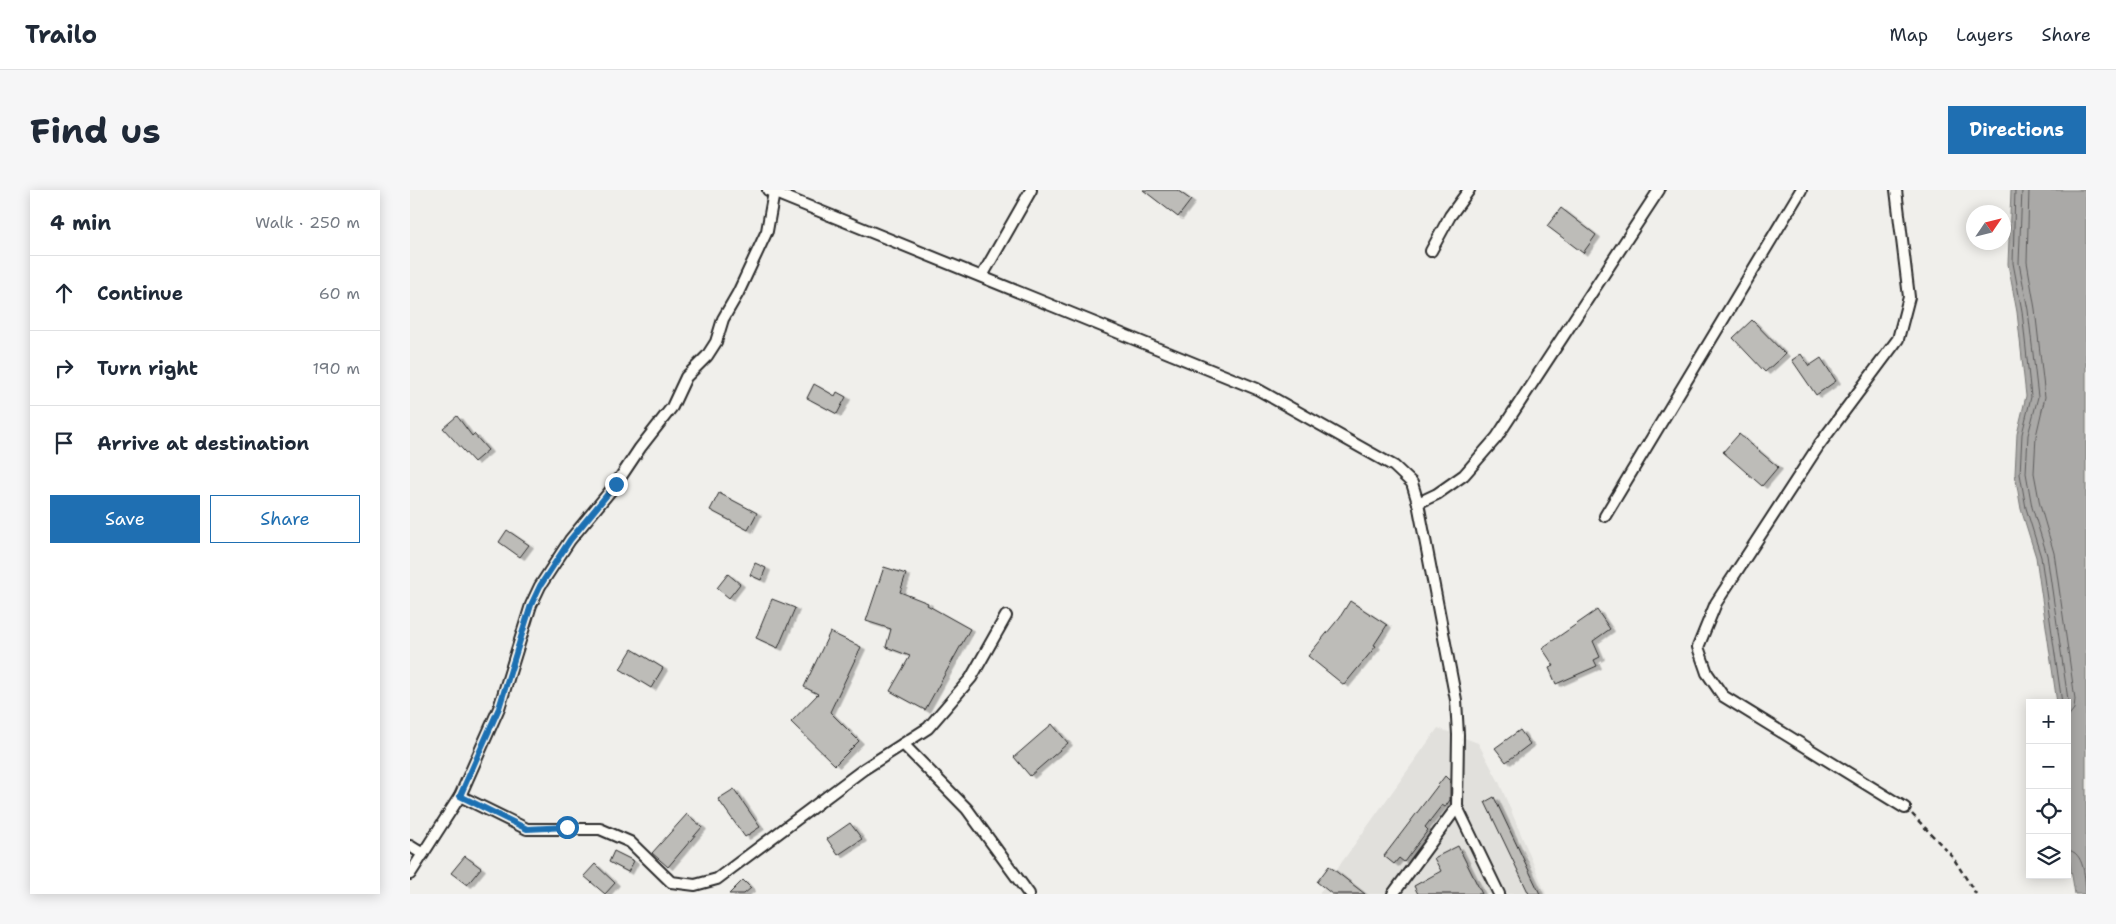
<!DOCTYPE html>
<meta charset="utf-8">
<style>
body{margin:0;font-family:"Shantell Sans",sans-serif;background:#f6f6f7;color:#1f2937}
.controls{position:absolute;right:15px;bottom:15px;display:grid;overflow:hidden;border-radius:0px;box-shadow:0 2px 12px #0003}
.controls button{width:45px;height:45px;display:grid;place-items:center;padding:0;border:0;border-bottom:1px solid #e0e1e3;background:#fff;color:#1f2937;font:25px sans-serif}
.compass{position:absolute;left:1556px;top:15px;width:45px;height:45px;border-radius:50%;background:#fff;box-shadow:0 2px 12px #0003;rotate:55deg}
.stop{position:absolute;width:15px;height:15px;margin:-11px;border:4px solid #1f6fb2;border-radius:50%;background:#fff}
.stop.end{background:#1f6fb2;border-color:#fff;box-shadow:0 1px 5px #0008}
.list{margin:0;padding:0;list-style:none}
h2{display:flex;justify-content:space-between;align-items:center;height:65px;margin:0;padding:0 20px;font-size:21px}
h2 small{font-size:16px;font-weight:400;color:#747a83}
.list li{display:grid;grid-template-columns:32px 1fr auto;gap:15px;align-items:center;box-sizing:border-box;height:75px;padding:0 20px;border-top:1px solid #e0e1e3}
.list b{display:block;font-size:19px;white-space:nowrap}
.list em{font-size:16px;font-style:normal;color:#747a83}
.actions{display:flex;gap:10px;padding:15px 20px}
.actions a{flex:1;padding:11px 0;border:1px solid #1f6fb2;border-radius:0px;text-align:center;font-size:18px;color:#1f6fb2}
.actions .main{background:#1f6fb2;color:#fff}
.icon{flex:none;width:28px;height:28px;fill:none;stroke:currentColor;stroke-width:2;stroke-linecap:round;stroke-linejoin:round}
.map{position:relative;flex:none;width:1676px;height:704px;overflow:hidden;border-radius:0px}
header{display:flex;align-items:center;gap:30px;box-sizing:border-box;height:70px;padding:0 25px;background:#fff;border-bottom:1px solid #e0e1e3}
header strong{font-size:24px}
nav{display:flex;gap:28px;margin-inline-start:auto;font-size:18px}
.intro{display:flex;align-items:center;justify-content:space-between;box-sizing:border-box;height:120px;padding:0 30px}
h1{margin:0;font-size:35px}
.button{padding:12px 22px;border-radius:0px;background:#1f6fb2;color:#fff;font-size:18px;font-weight:700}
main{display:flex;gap:30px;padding:0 30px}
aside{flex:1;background:#fff;border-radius:0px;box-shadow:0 2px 12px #0003}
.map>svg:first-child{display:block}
.built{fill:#e1e0dc}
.water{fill:#aaa9a7;stroke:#777775}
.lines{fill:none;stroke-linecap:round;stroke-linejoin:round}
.shore{stroke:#5e5d5d;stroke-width:1}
.building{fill:#bdbcb8;stroke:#2b2b2b;filter:url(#shadow)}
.minor-casing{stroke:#2b2b2b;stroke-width:14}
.path{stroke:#2b2b2b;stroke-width:2.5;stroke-dasharray:5 4;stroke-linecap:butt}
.minor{stroke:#fdfcf7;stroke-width:10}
.route{stroke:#1f6fb2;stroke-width:6}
</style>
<header>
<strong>Trailo</strong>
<nav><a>Map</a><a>Layers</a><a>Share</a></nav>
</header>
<div class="intro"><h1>Find us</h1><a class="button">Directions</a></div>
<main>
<aside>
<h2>4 min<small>Walk · 250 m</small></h2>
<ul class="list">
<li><svg class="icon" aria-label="ahead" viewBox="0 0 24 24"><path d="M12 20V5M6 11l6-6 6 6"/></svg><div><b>Continue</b></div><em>60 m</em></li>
<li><svg class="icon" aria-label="right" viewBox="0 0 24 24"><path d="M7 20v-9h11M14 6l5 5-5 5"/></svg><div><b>Turn right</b></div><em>190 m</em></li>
<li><svg class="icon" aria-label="arrive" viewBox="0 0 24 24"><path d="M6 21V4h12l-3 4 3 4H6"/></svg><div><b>Arrive at destination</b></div></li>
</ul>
<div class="actions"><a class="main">Save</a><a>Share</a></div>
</aside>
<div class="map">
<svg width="1676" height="704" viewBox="0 0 1676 704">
<defs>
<filter id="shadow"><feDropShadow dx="4.5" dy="2.5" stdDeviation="0" flood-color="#0004"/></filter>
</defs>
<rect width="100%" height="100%" fill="#f0efeb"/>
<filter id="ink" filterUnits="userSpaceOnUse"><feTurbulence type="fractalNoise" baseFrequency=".02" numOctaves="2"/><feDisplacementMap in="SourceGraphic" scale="10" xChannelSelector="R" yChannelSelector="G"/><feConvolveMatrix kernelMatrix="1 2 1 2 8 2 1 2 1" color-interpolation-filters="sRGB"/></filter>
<g filter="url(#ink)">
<!-- built -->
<path class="built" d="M1028,538L1068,553L1089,592L1136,704H909Z"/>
<!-- water -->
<path class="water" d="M1601,0H1676V704H1665L1657,655V513H1647L1626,367L1611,319L1605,284L1607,244L1616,206L1607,122L1598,74Z"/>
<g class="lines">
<!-- shore -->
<g class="shore">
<path d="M1605,0L1603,73L1612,121L1621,207L1612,244L1610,284L1616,318L1631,367L1652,513"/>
<path d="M1612,0L1609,73L1618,120L1628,207L1618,245L1616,283L1622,317L1637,365L1658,510L1657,516"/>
<path d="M1619,0L1617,72L1625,119L1635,207L1626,246L1624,283L1630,315L1644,363L1665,509L1664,519L1657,528"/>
<path d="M1657,660C1675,661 1675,690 1676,704"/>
</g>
</g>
<!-- building -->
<g class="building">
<path d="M733,0H767L781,10L768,27Z"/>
<path d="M1151,18L1186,45L1173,63L1137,36Z"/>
<path d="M1342,130L1375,164L1355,182L1323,148Z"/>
<path d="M1391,164L1399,176L1411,168L1426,191L1406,205L1382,170Z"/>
<path d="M404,194L425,206L427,202L436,207L427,224L397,208Z"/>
<path d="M47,226L62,246L64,244L78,260L64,272L33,238Z"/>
<path d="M1329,244L1368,277L1352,296L1313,262Z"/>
<path d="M309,303L347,323L338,340L300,320Z"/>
<path d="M97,340L119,355L110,367L89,352Z"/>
<path d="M345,373L356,378L351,390L340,385Z"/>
<path d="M474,377L496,384L490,402L518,413L517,415L560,439L515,520L480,501L500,466L476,457L481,439L456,431Z"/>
<path d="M318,384L330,394L319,408L307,398Z"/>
<path d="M362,409L385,418L368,458L346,448Z"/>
<path d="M940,411L977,435L964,455L966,456L934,495L898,466L930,427Z"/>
<path d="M1187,420L1200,439L1183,451L1190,467L1184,470L1187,476L1146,494L1139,478L1144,476L1132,458Z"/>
<path d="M420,442L451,457L420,522L449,551L425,575L381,532L408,504L394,497Z"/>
<path d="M222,459L253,478L241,498L210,479Z"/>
<path d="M642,534L658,553L620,586L604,567Z"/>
<path d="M1110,540L1120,554L1096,572L1085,558Z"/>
<path d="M1035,586L1040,591V610L1035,617L1032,615L1015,637L1018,640L994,672L989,668L984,674L974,666Z"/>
<path d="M324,599L350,637L335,647L308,609Z"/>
<path d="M1084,607L1130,704H1119L1075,612Z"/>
<path d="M277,624L292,637L258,677L242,663Z"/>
<path d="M440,633L452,649L428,665L417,649Z"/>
<path d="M1048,656L1072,704H1008L1004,696L1031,681L1024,668Z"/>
<path d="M204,661L224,671L218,682L199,672Z"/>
<path d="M55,666L71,678L57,695L41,683Z"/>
<path d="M185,674L205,693L195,704L174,686Z"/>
<path d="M919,676L955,704H922L907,692Z"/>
<path d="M333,690L341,698L334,704H319Z"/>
</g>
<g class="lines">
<defs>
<g id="minor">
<path d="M358,0L847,199L984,276L1002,293L1008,313L1046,510L1048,545L1047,617"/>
<path d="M1486,0L1499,107L1488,149L1409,255L1306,413L1288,457L1297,483L1313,506L1495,618"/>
<path d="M1021,61L1040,26L1059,0"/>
<path d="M572,86L621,0"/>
<path d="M1008,313L1027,304L1054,285L1087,247L1249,0"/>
<path d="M1195,326L1391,0"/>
<path d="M493,554L557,619L619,704"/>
<path d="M50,606L117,639H190L220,652L261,692L285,695L307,689L454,579L518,538L561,488L596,426"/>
<path d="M0,656L13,664"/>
<path d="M0,684L50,606L89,518L121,415L130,396L160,350L206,294L230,258L262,217L276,187L297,166L306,152L313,129L328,103L357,41L364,2"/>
<path d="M983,704L1047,617L1089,704"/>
</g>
</defs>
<!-- minor casing -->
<use href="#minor" class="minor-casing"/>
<!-- path -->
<path class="path" d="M1502,624L1542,666L1566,704"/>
<!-- minor -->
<use href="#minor" class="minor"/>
</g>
</g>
<g class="lines" filter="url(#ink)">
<!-- route -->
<path class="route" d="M157,637L117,639L50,606L89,518L121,415L130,396L160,350L206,294"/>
</g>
</svg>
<div class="controls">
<button>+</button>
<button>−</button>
<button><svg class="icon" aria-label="locate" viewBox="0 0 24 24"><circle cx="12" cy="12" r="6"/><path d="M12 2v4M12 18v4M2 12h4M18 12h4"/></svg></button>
<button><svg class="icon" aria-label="layers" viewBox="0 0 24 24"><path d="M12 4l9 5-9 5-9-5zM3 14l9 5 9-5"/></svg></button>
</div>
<svg class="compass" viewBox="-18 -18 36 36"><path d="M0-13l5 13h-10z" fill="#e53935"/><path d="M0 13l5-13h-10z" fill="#747a83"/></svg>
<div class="stop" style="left:157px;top:637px"></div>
<div class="stop end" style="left:206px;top:294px"></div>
</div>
</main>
